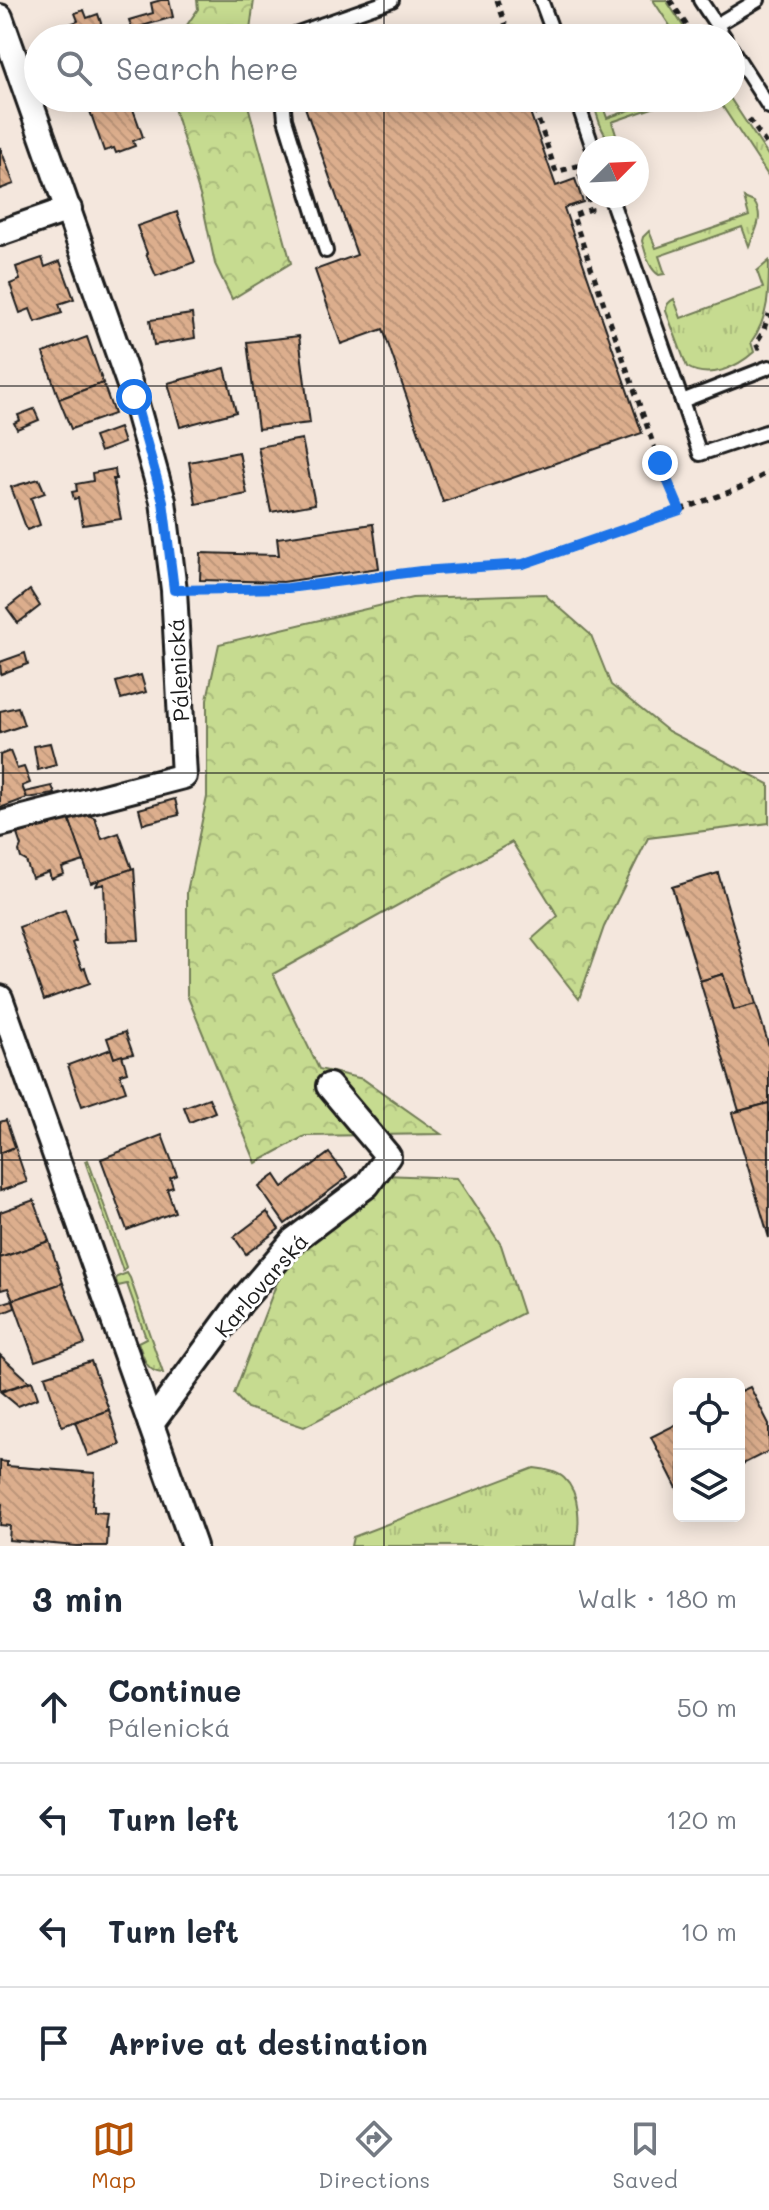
<!DOCTYPE html>
<meta charset="utf-8">
<style>
body{margin:0;font-family:Mali,sans-serif;background:#f2f2f3;color:#1f2937}
.controls{position:absolute;right:24px;bottom:24px;display:grid;overflow:hidden;border-radius:12px;box-shadow:0 4px 20px #0003}
.controls button{width:72px;height:72px;display:grid;place-items:center;padding:0;border:0;border-bottom:2px solid #e0e1e3;background:#fff;color:#1f2937;font:40px sans-serif}
.compass{position:absolute;left:577px;top:136px;width:72px;height:72px;border-radius:50%;background:#fff;box-shadow:0 4px 20px #0003;rotate:66deg}
.stop{position:absolute;width:24px;height:24px;margin:-18px;border:6px solid #1a73e8;border-radius:50%;background:#fff}
.stop.end{background:#1a73e8;border-color:#fff;box-shadow:0 2px 8px #0008}
.list{margin:0;padding:0;list-style:none}
h2{display:flex;justify-content:space-between;align-items:center;height:104px;margin:0;padding:0 32px;font-size:34px}
h2 small{font-size:26px;font-weight:400;color:#747a83}
.list li{display:grid;grid-template-columns:52px 1fr auto;gap:24px;align-items:center;box-sizing:border-box;height:112px;padding:0 32px;border-top:2px solid #e0e1e3}
.list b{display:block;font-size:30px;white-space:nowrap}
.list p{margin:0;font-size:26px;white-space:nowrap;color:#747a83}
.list em{font-size:26px;font-style:normal;color:#747a83}
.icon{flex:none;width:44px;height:44px;fill:none;stroke:currentColor;stroke-width:2;stroke-linecap:round;stroke-linejoin:round}
.map{position:relative;flex:none;width:769px;height:1546px;overflow:hidden}
.search{position:absolute;background:#fff;box-shadow:0 4px 20px #0003;left:24px;right:24px;top:24px;height:88px;display:flex;align-items:center;gap:20px;box-sizing:border-box;padding:0 28px;border-radius:44px;color:#747a83;font-size:30px}
.sheet{height:552px;background:#fff}
nav{display:flex;justify-content:space-around;align-items:center;box-sizing:border-box;height:112px;border-top:2px solid #e0e1e3;background:#fff;font-size:22px;color:#747a83}
nav a{display:grid;justify-items:center;gap:4px}
nav .on{color:#b45309}
.map>svg:first-child{display:block}
.grass{fill:url(#grass-tufts);stroke:#717c56;stroke-width:2}
.forest{fill:url(#forest-crowns);stroke:#717c56;stroke-width:2}
.building{fill:url(#building-back-hatch);stroke:#1c1c1c;stroke-width:2}
.lines{fill:none;stroke-linecap:round;stroke-linejoin:round}
.lane-casing{stroke:#1c1c1c;stroke-width:18}
.street-casing{stroke:#1c1c1c;stroke-width:30}
.path{stroke:#1c1c1c;stroke-width:5;stroke-dasharray:6 6;stroke-linecap:butt}
.lane{stroke:#fff;stroke-width:12}
.street{stroke:#fff;stroke-width:24}
.route{stroke:#1a73e8;stroke-width:10}
.grid{fill:none;stroke:#1c1c1c;stroke-width:2;stroke-opacity:0.55}
.labels{text-anchor:middle;dominant-baseline:central;stroke-width:6;stroke-linejoin:round;paint-order:stroke}
.street-label{font-size:22px;fill:#1c1c1c;stroke:#fff}
</style>
<div class="map">
<svg width="769" height="1546" viewBox="0 0 769 1546">
<defs>
<pattern id="grass-tufts" width="24" height="20" patternUnits="userSpaceOnUse" patternTransform="scale(2)"><rect width="24" height="20" fill="#c6db90"/><path d="M3 7l-1-3M5 7V3M7 7l1-3M15 17l-1-3M17 17v-4M19 17l1-3" fill="none" stroke="#aabb7c"/></pattern>
<pattern id="forest-crowns" width="20" height="18" patternUnits="userSpaceOnUse" patternTransform="scale(2)"><rect width="20" height="18" fill="#c6db90"/><path d="M2 6a3 3 0 1 1 6 0M12 15a3 3 0 1 1 6 0" fill="none" stroke="#aabb7c"/></pattern>
<pattern id="building-back-hatch" width="6" height="6" patternUnits="userSpaceOnUse" patternTransform="scale(2)"><rect width="6" height="6" fill="#dcae8d"/><path d="M-1 5l2 2M0 0l6 6M5-1l2 2" fill="none" stroke="#bc9579"/></pattern>
</defs>
<rect width="100%" height="100%" fill="#f4e7dd"/>
<filter id="ink" filterUnits="userSpaceOnUse"><feTurbulence type="fractalNoise" baseFrequency=".0125" numOctaves="2"/><feDisplacementMap in="SourceGraphic" scale="16" xChannelSelector="R" yChannelSelector="G"/><feConvolveMatrix kernelMatrix="1 2 1 2 8 2 1 2 1" color-interpolation-filters="sRGB"/></filter>
<g filter="url(#ink)">
<!-- grass -->
<g class="grass">
<path d="M653,0H666L691,38H678Z"/>
<path d="M600,98L607,118L664,98H681L612,122L618,141C602,141 600,122 595,109V105Z"/>
<path d="M717,98H730L769,157V177Z"/>
<path d="M744,198L754,202C765,217 755,231 749,246L742,227L659,256L665,274L659,275C648,268 646,253 642,241L643,237L649,231L656,248L749,216Z"/>
<path d="M769,261C769,290 769,318 751,342L754,352C736,368 709,380 687,367L666,311C666,305 668,302 674,299L681,318L763,288L757,271Z"/>
<path d="M88,1160L126,1267L123,1271L85,1161Z"/>
<path d="M127,1273L130,1278L163,1373C146,1373 143,1356 138,1342L146,1338L127,1284L118,1286L116,1280L117,1277Z"/>
<path d="M534,1468C543,1469 557,1471 564,1478C581,1494 580,1525 576,1546H351L353,1537Z"/>
</g>
<!-- forest -->
<g class="forest">
<path d="M197,0H254L249,38H178L198,9Z"/>
<path d="M171,98H246L291,263L232,299L215,264L202,202Z"/>
<path d="M544,594L591,635L611,685L668,731L769,784V823L648,838L604,927L579,999L532,939L558,916L512,842L273,974L319,1069L363,1079L441,1134L305,1136L256,1163L187,995V892L207,797V699L219,644L412,598Z"/>
<path d="M384,1175L457,1178L501,1245L523,1313L304,1427L247,1408L234,1394L284,1264Z"/>
</g>
<!-- building -->
<g class="building">
<path d="M161,0H169L173,17L132,29L129,20L153,13L151,3Z"/>
<path d="M84,10L87,18L98,14L106,38H60L61,35L59,28L78,21L75,13Z"/>
<path d="M125,98H129L143,137L133,141L135,146L116,153L114,148L104,151L90,111Z"/>
<path d="M331,98H525L556,186L575,179L583,202L564,208L642,433L443,502L383,329L341,344L315,270L357,255L305,107Z"/>
<path d="M0,147L14,184L0,189Z"/>
<path d="M177,212L195,262L156,276L146,254L147,253L137,226Z"/>
<path d="M42,258L45,267L60,261L74,299L59,304L62,313L35,322L30,309L20,313L10,284L20,280L16,267Z"/>
<path d="M192,314L195,338L154,345L150,320Z"/>
<path d="M299,336L310,423L258,429L247,342Z"/>
<path d="M87,337L103,383L59,399L43,353Z"/>
<path d="M225,368L236,412L180,427L168,383Z"/>
<path d="M103,383L114,414L71,429L59,399Z"/>
<path d="M34,409L39,420L17,429L14,423L20,420L18,415Z"/>
<path d="M119,428L124,443L100,452L94,437Z"/>
<path d="M302,439L315,504L271,512L258,447Z"/>
<path d="M239,452L247,494L196,504L189,462Z"/>
<path d="M115,469L116,479H113L121,519L83,525L78,498L74,499L72,492L77,491L76,484L93,481L92,473Z"/>
<path d="M39,479L45,493L31,498L40,525L27,530L11,487Z"/>
<path d="M373,524L379,568L283,582L200,580L201,553L279,555L277,538Z"/>
<path d="M30,590L40,606L18,623L7,608Z"/>
<path d="M25,653L28,664L1,674L0,662Z"/>
<path d="M141,675L146,692L121,699L116,682Z"/>
<path d="M18,707L24,725L0,733V711Z"/>
<path d="M50,743L56,765L38,770L34,746Z"/>
<path d="M10,751L17,769L24,767L30,783L22,786L27,798L0,808V755Z"/>
<path d="M52,786L55,794L27,798L25,792Z"/>
<path d="M175,799L179,815L143,824L139,809Z"/>
<path d="M86,814L95,818L102,839L119,833L132,869L91,883L69,819Z"/>
<path d="M68,816L84,861L62,868L64,874L51,879L49,872L32,878L26,861L21,858L19,851L21,846L17,834Z"/>
<path d="M134,868L139,940L106,941L104,884L96,886L99,880Z"/>
<path d="M718,873L756,1004L734,1010L723,974L700,981L672,887Z"/>
<path d="M65,910L76,941L72,943L82,969L85,968L90,983L44,1000L19,927Z"/>
<path d="M723,974L734,1010L756,1004L769,1046V1103L739,1111L700,981Z"/>
<path d="M125,1032L133,1054L114,1058L107,1038Z"/>
<path d="M111,1049L114,1058L122,1055L127,1072L120,1074L126,1091L82,1106L68,1065Z"/>
<path d="M209,1098L215,1112L190,1122L184,1107Z"/>
<path d="M769,1103V1238L732,1113Z"/>
<path d="M6,1120L15,1147L0,1153V1122Z"/>
<path d="M162,1135L177,1175L170,1178L173,1187L167,1189L175,1212L127,1230L101,1159Z"/>
<path d="M15,1147L27,1182L0,1191V1153Z"/>
<path d="M329,1153L348,1177L285,1224L259,1187L275,1175L283,1187Z"/>
<path d="M34,1200L49,1241L0,1258V1212Z"/>
<path d="M267,1212L279,1229L246,1254L234,1237Z"/>
<path d="M49,1241L63,1283L13,1300L8,1288L1,1290L0,1286V1258Z"/>
<path d="M63,1283L85,1344L35,1361L13,1300Z"/>
<path d="M13,1300L15,1308L0,1314V1304Z"/>
<path d="M0,1355L30,1382L0,1391Z"/>
<path d="M91,1361L109,1410L62,1426L45,1376Z"/>
<path d="M32,1381L38,1398L18,1406L1,1392Z"/>
<path d="M750,1387L769,1424V1451L739,1466V1392Z"/>
<path d="M109,1410L120,1445L88,1456L75,1422Z"/>
<path d="M679,1423V1492L651,1437Z"/>
<path d="M0,1461L7,1462V1466L95,1473L92,1505H94V1512L107,1513L105,1528H108L107,1546H76L9,1540L10,1526L0,1525L2,1504L0,1503Z"/>
</g>
<g class="lines">
<defs>
<g id="lane">
<path d="M541,0L555,38"/>
<path d="M700,0L725,38"/>
<path d="M716,25L758,0"/>
<path d="M293,38L295,34L392,0"/>
<path d="M731,48L769,107"/>
<path d="M283,98L285,119L326,251"/>
<path d="M576,98L593,148"/>
<path d="M610,196L682,401L769,367"/>
<path d="M682,401L700,454L769,431"/>
</g>
<g id="street">
<path d="M0,17L134,397L163,501L174,590L184,776L0,824"/>
<path d="M0,233L69,209"/>
<path d="M0,998L194,1546"/>
<path d="M151,1424L240,1303L294,1240L367,1185L388,1156L329,1086"/>
</g>
</defs>
<!-- lane casing -->
<use href="#lane" class="lane-casing"/>
<!-- street casing -->
<use href="#street" class="street-casing"/>
<!-- path -->
<g class="path">
<path d="M497,0L510,38"/>
<path d="M670,0L695,38"/>
<path d="M531,98L556,172L577,166L591,209L573,216L660,463L680,510"/>
<path d="M749,119L769,148"/>
<path d="M759,350L756,343L763,332L769,314"/>
<path d="M199,589L288,588L421,571L523,564L666,515L740,488L769,472"/>
</g>
<!-- lane -->
<use href="#lane" class="lane"/>
<!-- street -->
<use href="#street" class="street"/>
</g>
</g>
<g class="lines" filter="url(#ink)">
<!-- route -->
<path class="route" d="M134,397L163,501L174,590L288,588L421,571L523,564L680,510L660,463"/>
</g>
<!-- grid -->
<path class="grid" d="M384,0V38M384,98V1546M0,386H769M0,773H769M0,1160H769"/>
<g class="labels">
<!-- street labels -->
<g class="street-label">
<text transform="translate(178 670) rotate(-93)">Pálenická</text>
<text transform="translate(261 1285) rotate(-49)">Karlovarská</text>
</g>
</g>
</svg>
<div class="controls">
<button><svg class="icon" aria-label="locate" viewBox="0 0 24 24"><circle cx="12" cy="12" r="6"/><path d="M12 2v4M12 18v4M2 12h4M18 12h4"/></svg></button>
<button><svg class="icon" aria-label="layers" viewBox="0 0 24 24"><path d="M12 4l9 5-9 5-9-5zM3 14l9 5 9-5"/></svg></button>
</div>
<svg class="compass" viewBox="-18 -18 36 36"><path d="M0-13l5 13h-10z" fill="#e53935"/><path d="M0 13l5-13h-10z" fill="#747a83"/></svg>
<div class="stop" style="left:134px;top:397px"></div>
<div class="stop end" style="left:660px;top:463px"></div>
<div class="search"><svg class="icon" aria-label="search" viewBox="0 0 24 24"><circle cx="10" cy="10" r="6"/><path d="M15 15l6 6"/></svg>Search here</div>
</div>
<section class="sheet">
<h2>3 min<small>Walk · 180 m</small></h2>
<ul class="list">
<li><svg class="icon" aria-label="ahead" viewBox="0 0 24 24"><path d="M12 20V5M6 11l6-6 6 6"/></svg><div><b>Continue</b><p>Pálenická</p></div><em>50 m</em></li>
<li><svg class="icon" aria-label="left" viewBox="0 0 24 24"><path d="M17 20v-9H6M10 6l-5 5 5 5"/></svg><div><b>Turn left</b></div><em>120 m</em></li>
<li><svg class="icon" aria-label="left" viewBox="0 0 24 24"><path d="M17 20v-9H6M10 6l-5 5 5 5"/></svg><div><b>Turn left</b></div><em>10 m</em></li>
<li><svg class="icon" aria-label="arrive" viewBox="0 0 24 24"><path d="M6 21V4h12l-3 4 3 4H6"/></svg><div><b>Arrive at destination</b></div></li>
</ul>
</section>
<nav>
<a class="on"><svg class="icon" aria-label="map" viewBox="0 0 24 24"><path d="M3 6l6-2 6 2 6-2v14l-6 2-6-2-6 2zM9 4v14M15 6v14"/></svg>Map</a>
<a><svg class="icon" aria-label="directions" viewBox="0 0 24 24"><path d="M12 3l9 9-9 9-9-9zM9 14v-3h6M13 9l2 2-2 2"/></svg>Directions</a>
<a><svg class="icon" aria-label="saved" viewBox="0 0 24 24"><path d="M7 4h10v16l-5-4-5 4z"/></svg>Saved</a>
</nav>
